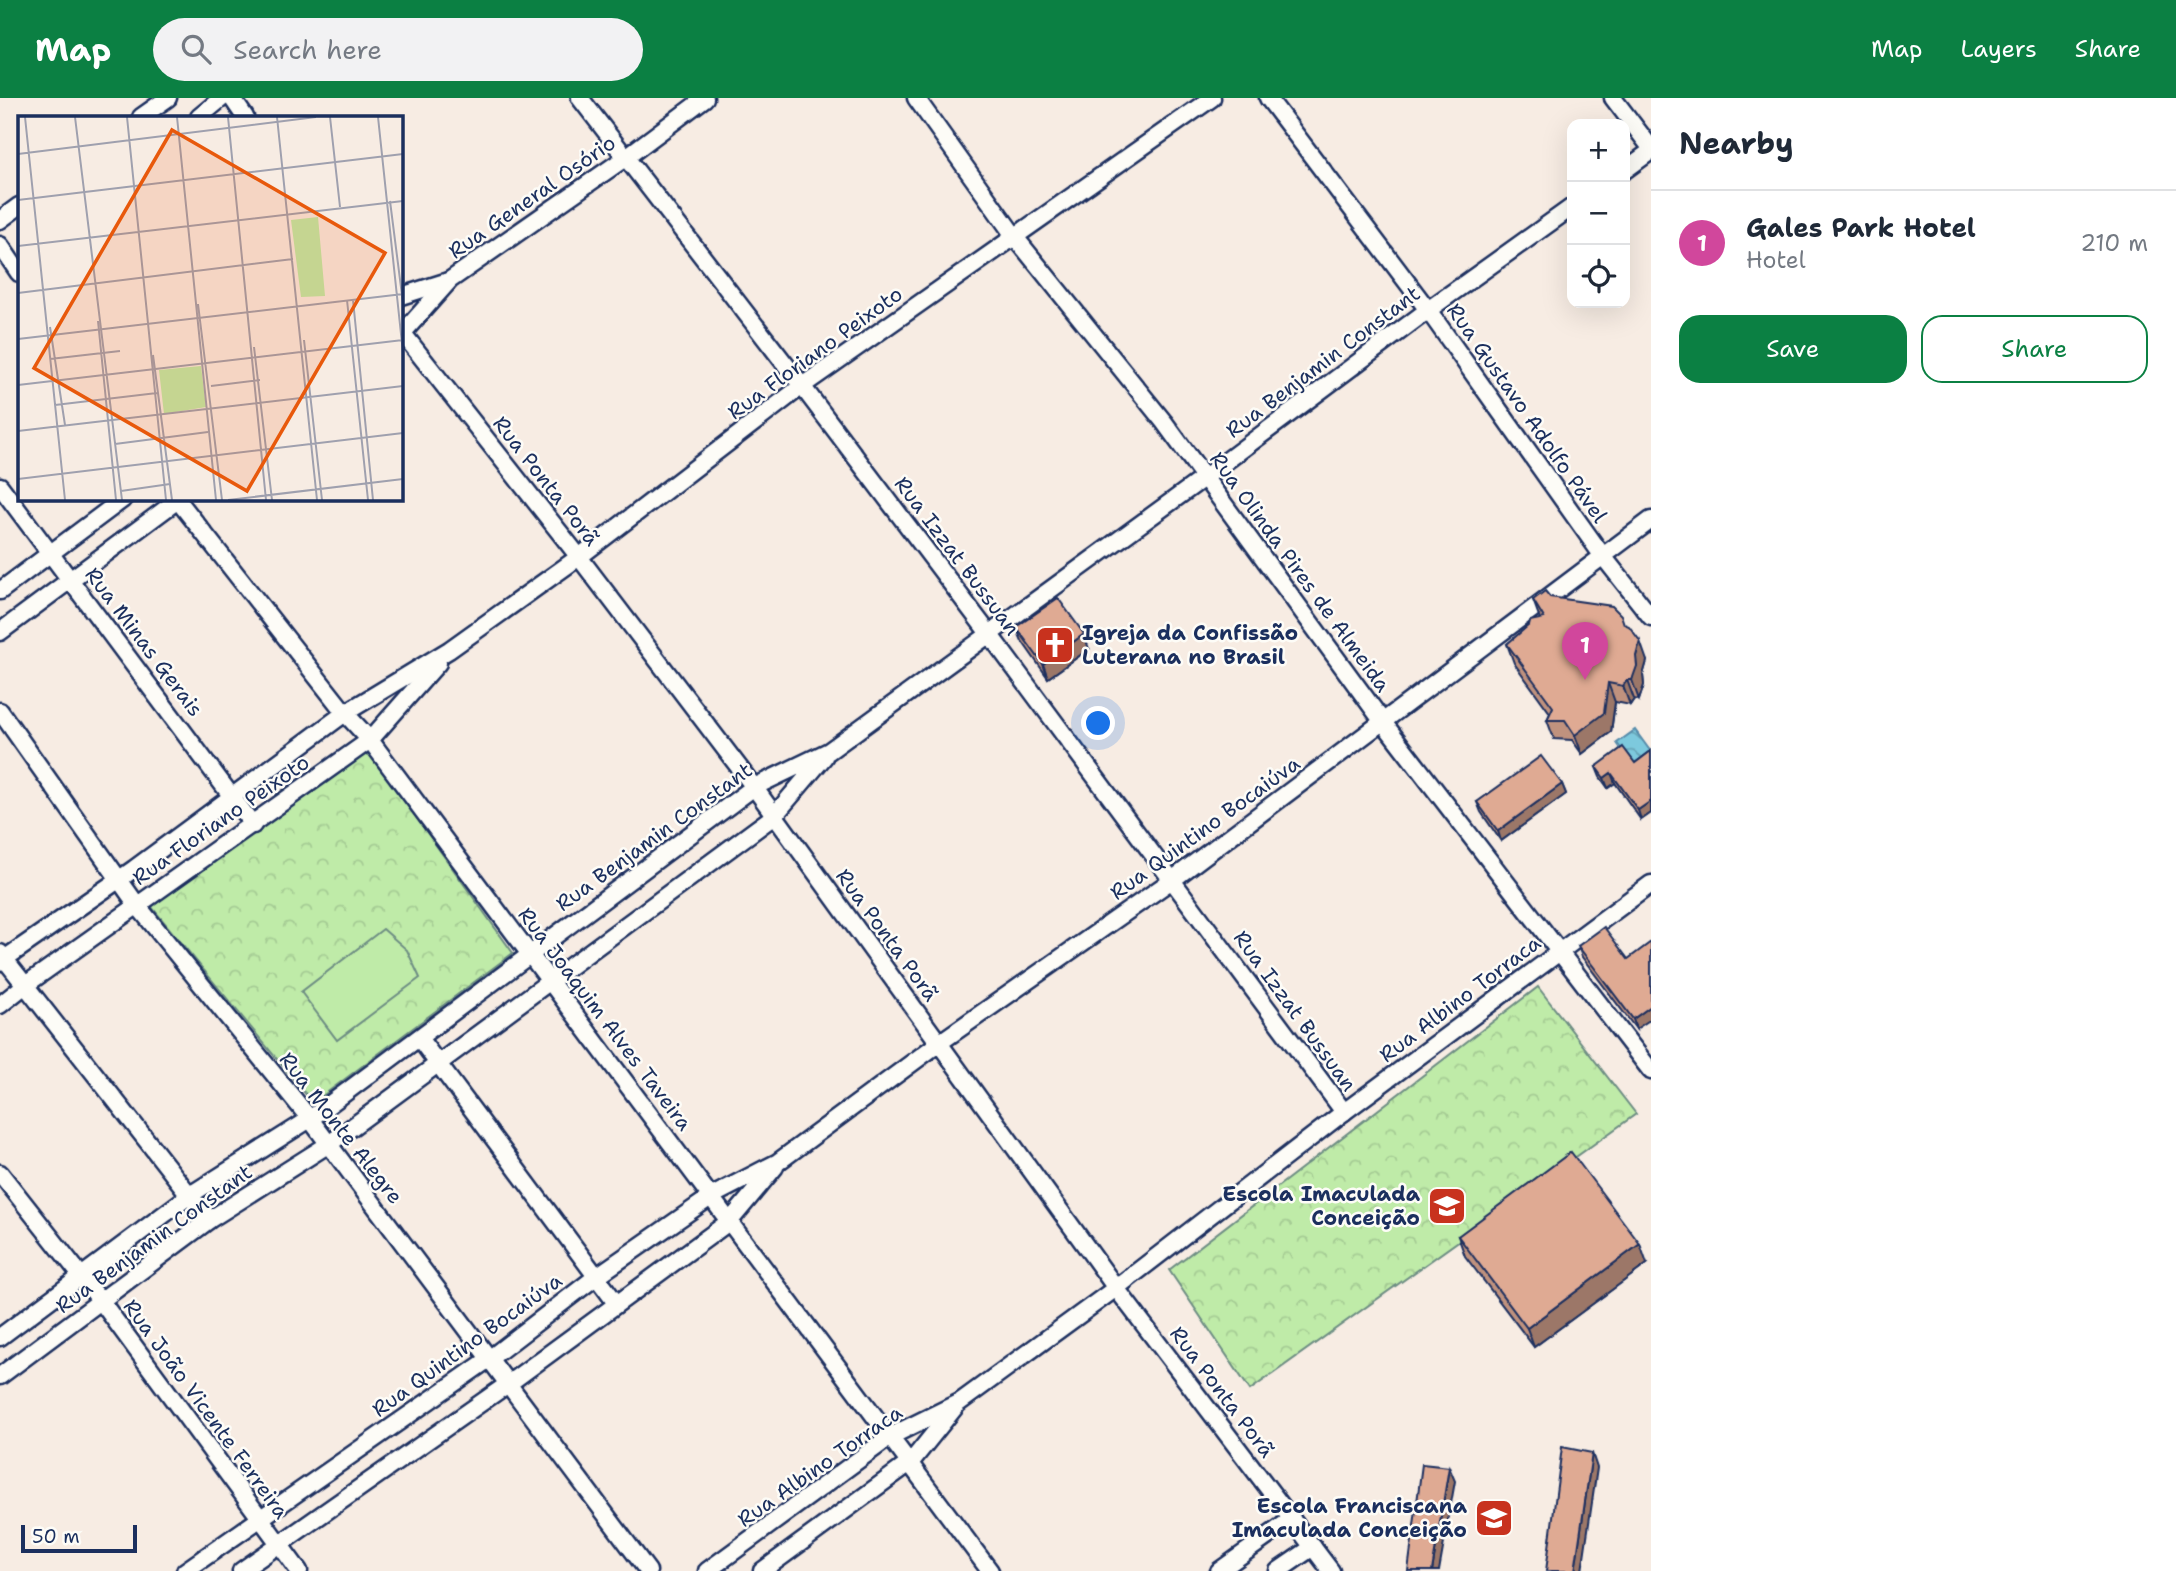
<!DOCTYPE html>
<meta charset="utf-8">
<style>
body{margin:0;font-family:"Shantell Sans",sans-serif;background:#f2f2f3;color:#1f2937}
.controls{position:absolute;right:21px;top:21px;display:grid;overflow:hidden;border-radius:14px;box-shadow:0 7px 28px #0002}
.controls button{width:63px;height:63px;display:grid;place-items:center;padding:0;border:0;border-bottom:2px solid #e0e1e3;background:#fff;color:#1f2937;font:35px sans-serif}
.scale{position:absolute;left:21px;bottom:18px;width:116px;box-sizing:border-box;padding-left:7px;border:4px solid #1b2f5e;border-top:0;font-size:19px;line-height:24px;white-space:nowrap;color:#1b2f5e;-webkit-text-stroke:5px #fdfcf7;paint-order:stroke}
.you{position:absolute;left:1099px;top:626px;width:24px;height:24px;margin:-18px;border:5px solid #fff;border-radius:50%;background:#1a73e8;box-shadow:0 0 0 10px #1a73e833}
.badge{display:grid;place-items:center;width:46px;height:46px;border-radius:50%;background:#0b8043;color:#fff;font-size:23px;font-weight:700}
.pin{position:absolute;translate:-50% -58px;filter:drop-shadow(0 2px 4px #0008)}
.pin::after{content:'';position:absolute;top:37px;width:24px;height:21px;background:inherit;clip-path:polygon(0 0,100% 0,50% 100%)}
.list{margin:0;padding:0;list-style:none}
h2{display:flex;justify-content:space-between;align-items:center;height:91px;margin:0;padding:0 28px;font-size:30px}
h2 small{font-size:23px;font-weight:400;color:#747a83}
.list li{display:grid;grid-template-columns:46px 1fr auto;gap:21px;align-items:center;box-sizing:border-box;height:105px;padding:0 28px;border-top:2px solid #e0e1e3}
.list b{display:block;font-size:26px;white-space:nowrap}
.list p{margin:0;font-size:23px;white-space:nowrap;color:#747a83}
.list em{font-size:23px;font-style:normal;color:#747a83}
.actions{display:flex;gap:14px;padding:21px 28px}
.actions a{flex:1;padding:16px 0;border:2px solid #0b8043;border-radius:21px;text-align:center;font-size:24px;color:#0b8043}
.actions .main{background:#0b8043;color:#fff}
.icon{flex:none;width:38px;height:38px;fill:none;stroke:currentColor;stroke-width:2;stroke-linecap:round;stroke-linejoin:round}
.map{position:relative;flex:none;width:1651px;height:1473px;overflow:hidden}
header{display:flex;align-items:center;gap:42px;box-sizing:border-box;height:98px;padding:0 35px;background:#0b8043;color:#fff}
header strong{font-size:33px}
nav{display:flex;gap:38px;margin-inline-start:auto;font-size:24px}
.search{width:490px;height:63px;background:#f2f2f3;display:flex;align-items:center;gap:18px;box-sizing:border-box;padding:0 24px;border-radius:38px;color:#747a83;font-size:26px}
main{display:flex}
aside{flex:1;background:#fff}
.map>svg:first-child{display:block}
.forest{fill:url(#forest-crowns);stroke:#6d8d83;stroke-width:2}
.garden{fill:#bfeba8;stroke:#6d8d83;stroke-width:2}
.water{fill:url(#water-waves);stroke:#568baa;stroke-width:2}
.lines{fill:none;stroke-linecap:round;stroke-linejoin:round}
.minor-casing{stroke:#1b2f5e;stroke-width:21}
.minor{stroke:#fdfcf7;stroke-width:16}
.wall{fill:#c0927e;stroke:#1b2f5e;stroke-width:2}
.shaded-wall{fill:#9c7767;stroke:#1b2f5e;stroke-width:2}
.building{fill:#dfaa93;stroke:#1b2f5e;stroke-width:2}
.labels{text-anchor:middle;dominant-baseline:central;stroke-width:5;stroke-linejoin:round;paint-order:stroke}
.street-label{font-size:21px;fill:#1b2f5e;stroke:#fdfcf7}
.poi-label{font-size:21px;font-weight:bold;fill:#1b2f5e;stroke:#fdfcf7;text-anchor:end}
.inset-road{fill:none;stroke:#9fa0ae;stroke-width:2}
.view{fill:#e8590c;fill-opacity:0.15;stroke:#e8590c;stroke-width:3.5}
.inset-edge{fill:none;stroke:#1b2f5e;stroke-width:3.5}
</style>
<header>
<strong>Map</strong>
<div class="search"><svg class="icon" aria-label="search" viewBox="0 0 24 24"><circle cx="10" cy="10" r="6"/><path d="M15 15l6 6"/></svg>Search here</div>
<nav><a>Map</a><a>Layers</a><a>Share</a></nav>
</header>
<main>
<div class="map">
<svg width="1651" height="1473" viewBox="0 0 1651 1473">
<defs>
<pattern id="forest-crowns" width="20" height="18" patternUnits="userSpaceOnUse" patternTransform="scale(1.75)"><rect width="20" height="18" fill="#bfeba8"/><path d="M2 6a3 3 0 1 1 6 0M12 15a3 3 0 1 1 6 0" fill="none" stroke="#a4ca93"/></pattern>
<pattern id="water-waves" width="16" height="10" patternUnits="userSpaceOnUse" patternTransform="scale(1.75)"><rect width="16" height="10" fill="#7dc9dd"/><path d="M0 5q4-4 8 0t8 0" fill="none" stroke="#66a4b6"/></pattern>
</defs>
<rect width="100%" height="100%" fill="#f7ece3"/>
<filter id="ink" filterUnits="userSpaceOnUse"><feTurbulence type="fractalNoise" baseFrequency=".0143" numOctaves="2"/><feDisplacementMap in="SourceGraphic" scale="14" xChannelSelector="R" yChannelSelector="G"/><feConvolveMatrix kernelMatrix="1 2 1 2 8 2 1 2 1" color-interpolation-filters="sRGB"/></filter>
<g filter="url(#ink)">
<!-- forest -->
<g class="forest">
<path d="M368,652L513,855L313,1005L150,807Z"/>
<path d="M1538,889L1636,1016L1250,1292L1169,1172Z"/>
</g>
<!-- garden -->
<path class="garden" d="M383,831L407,852L420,880L337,942L301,894Z"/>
<!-- water -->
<path class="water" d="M1635,632L1651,654L1638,675L1617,645Z"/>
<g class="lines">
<defs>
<g id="minor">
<path d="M232,0L245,19"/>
<path d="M580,0L802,288L990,537L1344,1014"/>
<path d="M916,0L1015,139L1164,324L1383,624L1651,973"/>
<path d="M1268,0L1428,212L1602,457L1651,519"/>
<path d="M1613,0L1651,50"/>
<path d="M141,19L168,0"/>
<path d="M199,19L222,0"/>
<path d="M1625,72L1651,53"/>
<path d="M0,122L19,108"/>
<path d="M0,147L19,175"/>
<path d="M401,198L448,183"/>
<path d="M401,233L579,459L754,689L1116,1190L1331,1473"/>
<path d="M401,237L450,182L625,60L705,0"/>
<path d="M0,388L253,727"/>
<path d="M177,401L345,615L370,642L990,1473"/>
<path d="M0,493L123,401"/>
<path d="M0,534L179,401"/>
<path d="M0,613L137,807L310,1021L648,1473"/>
<path d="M0,855L209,1122"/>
<path d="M0,864L134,771L345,615L449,552L579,459L802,288L1212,0"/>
<path d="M0,907L24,888L370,642L438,565"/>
<path d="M419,940L616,1205"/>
<path d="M0,1075L101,1203L299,1473"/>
<path d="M0,1239L190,1097L310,1021L754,689L829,653L1205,379L1428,212L1572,109"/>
<path d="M0,1278L209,1122L329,1046L774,718L824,659"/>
<path d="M185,1473L489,1261L597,1178L712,1098L778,1064L939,945L1172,782L1651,422"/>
<path d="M241,1473L508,1286L730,1123L775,1069"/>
<path d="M707,1473L891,1338L960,1304L1116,1190L1344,1014L1651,786"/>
<path d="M762,1473L911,1364L956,1308"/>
<path d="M1219,1473L1292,1421"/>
<path d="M1278,1473L1313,1449"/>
</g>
</defs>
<!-- minor casing -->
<use href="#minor" class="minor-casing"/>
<!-- minor -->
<use href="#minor" class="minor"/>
</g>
<!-- wall -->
<g class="wall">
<path d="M1550,499L1624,526L1647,563L1643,577L1644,587L1639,602L1634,601L1630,607L1615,604L1611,634L1582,656L1572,642L1554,641L1547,622L1550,615L1514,565L1507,546L1540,521L1533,502Z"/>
<path d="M1016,529L1089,551L1048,580L1022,543Z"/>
<path d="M1651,653V715L1641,722L1615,685L1608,690L1600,679L1596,669L1635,665Z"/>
<path d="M1562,686L1566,696L1501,743L1481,714L1477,704Z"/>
<path d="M1578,848L1628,861L1636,931L1582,859Z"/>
<path d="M1458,1138L1647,1166L1534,1249L1465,1158Z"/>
</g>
<!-- shaded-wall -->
<g class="shaded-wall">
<path d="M1084,536L1089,551L1048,580L1043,566Z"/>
<path d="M1640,543L1647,563L1643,577L1644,587L1639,602L1632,582L1636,558Z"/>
<path d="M1627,582L1634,601L1630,607L1623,588Z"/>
<path d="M1608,585L1615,604L1611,634L1582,656L1575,637Z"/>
<path d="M1611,675L1615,685L1608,690L1604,680Z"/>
<path d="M1562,686L1566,696L1501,743L1498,733Z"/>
<path d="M1651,703V715L1641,722L1638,712Z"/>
<path d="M1651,908V921L1636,931L1633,921Z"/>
<path d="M1640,1146L1647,1166L1534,1249L1527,1230Z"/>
<path d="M1592,1355L1597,1370L1582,1473H1575Z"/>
<path d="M1449,1369L1455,1383L1439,1473H1432Z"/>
</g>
<!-- building -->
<g class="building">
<path d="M1545,493L1550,499L1612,508L1621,517L1624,526L1629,528L1640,543L1636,558L1637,568L1632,582H1627L1623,588L1608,585L1604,615L1575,637L1565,622H1547L1553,609L1507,546L1529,527L1530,523L1544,520L1533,502Z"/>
<path d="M1058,500L1084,536L1043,566L1016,529Z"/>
<path d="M1623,649L1635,665L1651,653V703L1638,712L1611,675L1604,680L1596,669Z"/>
<path d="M1541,658L1562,686L1498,733L1477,704Z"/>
<path d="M1604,829L1628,861L1651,844V908L1633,921L1578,848Z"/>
<path d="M1571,1054L1640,1146L1527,1230L1458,1138Z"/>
<path d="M1562,1349L1592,1355L1575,1473H1546Z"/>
<path d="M1422,1366L1449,1369L1432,1473H1408Z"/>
</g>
</g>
<!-- icons -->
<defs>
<symbol id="church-square" viewBox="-11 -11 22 22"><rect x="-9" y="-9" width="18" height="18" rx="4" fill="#c8321e" stroke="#fdfcf7"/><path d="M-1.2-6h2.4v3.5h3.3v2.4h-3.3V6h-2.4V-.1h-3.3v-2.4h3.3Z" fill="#fff"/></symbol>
<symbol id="school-square" viewBox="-11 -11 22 22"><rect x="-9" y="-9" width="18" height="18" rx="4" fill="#c8321e" stroke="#fdfcf7"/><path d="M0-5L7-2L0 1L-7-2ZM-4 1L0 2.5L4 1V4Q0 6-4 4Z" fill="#fff"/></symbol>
</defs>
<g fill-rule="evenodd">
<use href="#church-square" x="1033" y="525" width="44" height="44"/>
<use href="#school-square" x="1425" y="1086" width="44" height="44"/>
<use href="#school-square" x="1472" y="1398" width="44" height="44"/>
</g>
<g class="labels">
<!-- street labels -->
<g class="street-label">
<text transform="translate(532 99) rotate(-35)">Rua General Osório</text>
<text transform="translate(815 255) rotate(-36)">Rua Floriano Peixoto</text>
<text transform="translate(1323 264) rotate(-37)">Rua Benjamin Constant</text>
<text transform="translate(1527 315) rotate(55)">Rua Gustavo Adolfo Pável</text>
<text transform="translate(546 383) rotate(52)">Rua Ponta Porã</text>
<text transform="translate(957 458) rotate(53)">Rua Izzat Bussuan</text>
<text transform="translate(1300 474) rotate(54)">Rua Olinda Pires de Almeida</text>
<text transform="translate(144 544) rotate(53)">Rua Minas Gerais</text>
<text transform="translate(221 722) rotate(-35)">Rua Floriano Peixoto</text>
<text transform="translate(1205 730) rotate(-36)">Rua Quintino Bocaiúva</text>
<text transform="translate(654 739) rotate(-36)">Rua Benjamin Constant</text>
<text transform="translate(887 837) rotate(54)">Rua Ponta Porã</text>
<text transform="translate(1460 901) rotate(-37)">Rua Albino Torraca</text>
<text transform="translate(1295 913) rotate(54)">Rua Izzat Bussuan</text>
<text transform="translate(605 921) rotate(53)">Rua Joaquim Alves Taveira</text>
<text transform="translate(341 1030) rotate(52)">Rua Monte Alegre</text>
<text transform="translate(154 1141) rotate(-36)">Rua Benjamin Constant</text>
<text transform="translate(467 1247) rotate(-36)">Rua Quintino Bocaiúva</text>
<text transform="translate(1222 1294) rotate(53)">Rua Ponta Porã</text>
<text transform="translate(206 1311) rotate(54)">Rua João Vicente Ferreira</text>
<text transform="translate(820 1368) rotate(-35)">Rua Albino Torraca</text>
</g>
<!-- poi labels -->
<g class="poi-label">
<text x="1082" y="535" text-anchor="start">Igreja da Confissão<tspan x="1082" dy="24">Luterana no Brasil</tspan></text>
<text x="1420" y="1096">Escola Imaculada<tspan x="1420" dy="24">Conceição</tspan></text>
<text x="1467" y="1408">Escola Franciscana<tspan x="1467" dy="24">Imaculada Conceição</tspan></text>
</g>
</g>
<!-- overview -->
<g transform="translate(18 18)">
<rect width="385" height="385" fill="#f7ece3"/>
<path d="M300,101L307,180L283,181L273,104ZM183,250L188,291L146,298L141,254Z" fill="#bfeba8"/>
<path class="inset-road" d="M7,1L47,384M57,1L104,384M109,1L148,384M159,1L198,384M210,1L248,384M259,1L299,384M312,1L322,91M360,1L385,237M0,38L298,1M0,84L385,38M372,85L385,187M0,130L385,85M0,177L275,143M329,184L350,384M335,184L355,384M180,188L204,384M80,205L98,384M32,211L47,309M0,223L385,178M286,224L304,384M236,231L254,384M135,239L154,384M32,243L102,235M0,269L385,224M193,270L242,264M37,289L139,277M0,315L385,270M97,328L190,316M0,363L385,317M103,375L152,368M210,384L385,363"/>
<path class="view" d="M154,14L367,137L229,375L16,252Z"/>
<rect width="385" height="385" class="inset-edge"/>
</g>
</svg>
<div class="controls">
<button>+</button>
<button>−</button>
<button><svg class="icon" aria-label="locate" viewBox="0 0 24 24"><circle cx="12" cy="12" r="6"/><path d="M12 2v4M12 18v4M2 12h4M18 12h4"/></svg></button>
</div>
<div class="scale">50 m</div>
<div class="you"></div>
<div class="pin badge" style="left:1585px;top:582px;background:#d1479c">1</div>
</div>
<aside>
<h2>Nearby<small></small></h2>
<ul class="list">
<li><span class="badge" style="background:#d1479c">1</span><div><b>Gales Park Hotel</b><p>Hotel</p></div><em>210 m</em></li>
</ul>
<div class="actions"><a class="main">Save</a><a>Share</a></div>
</aside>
</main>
